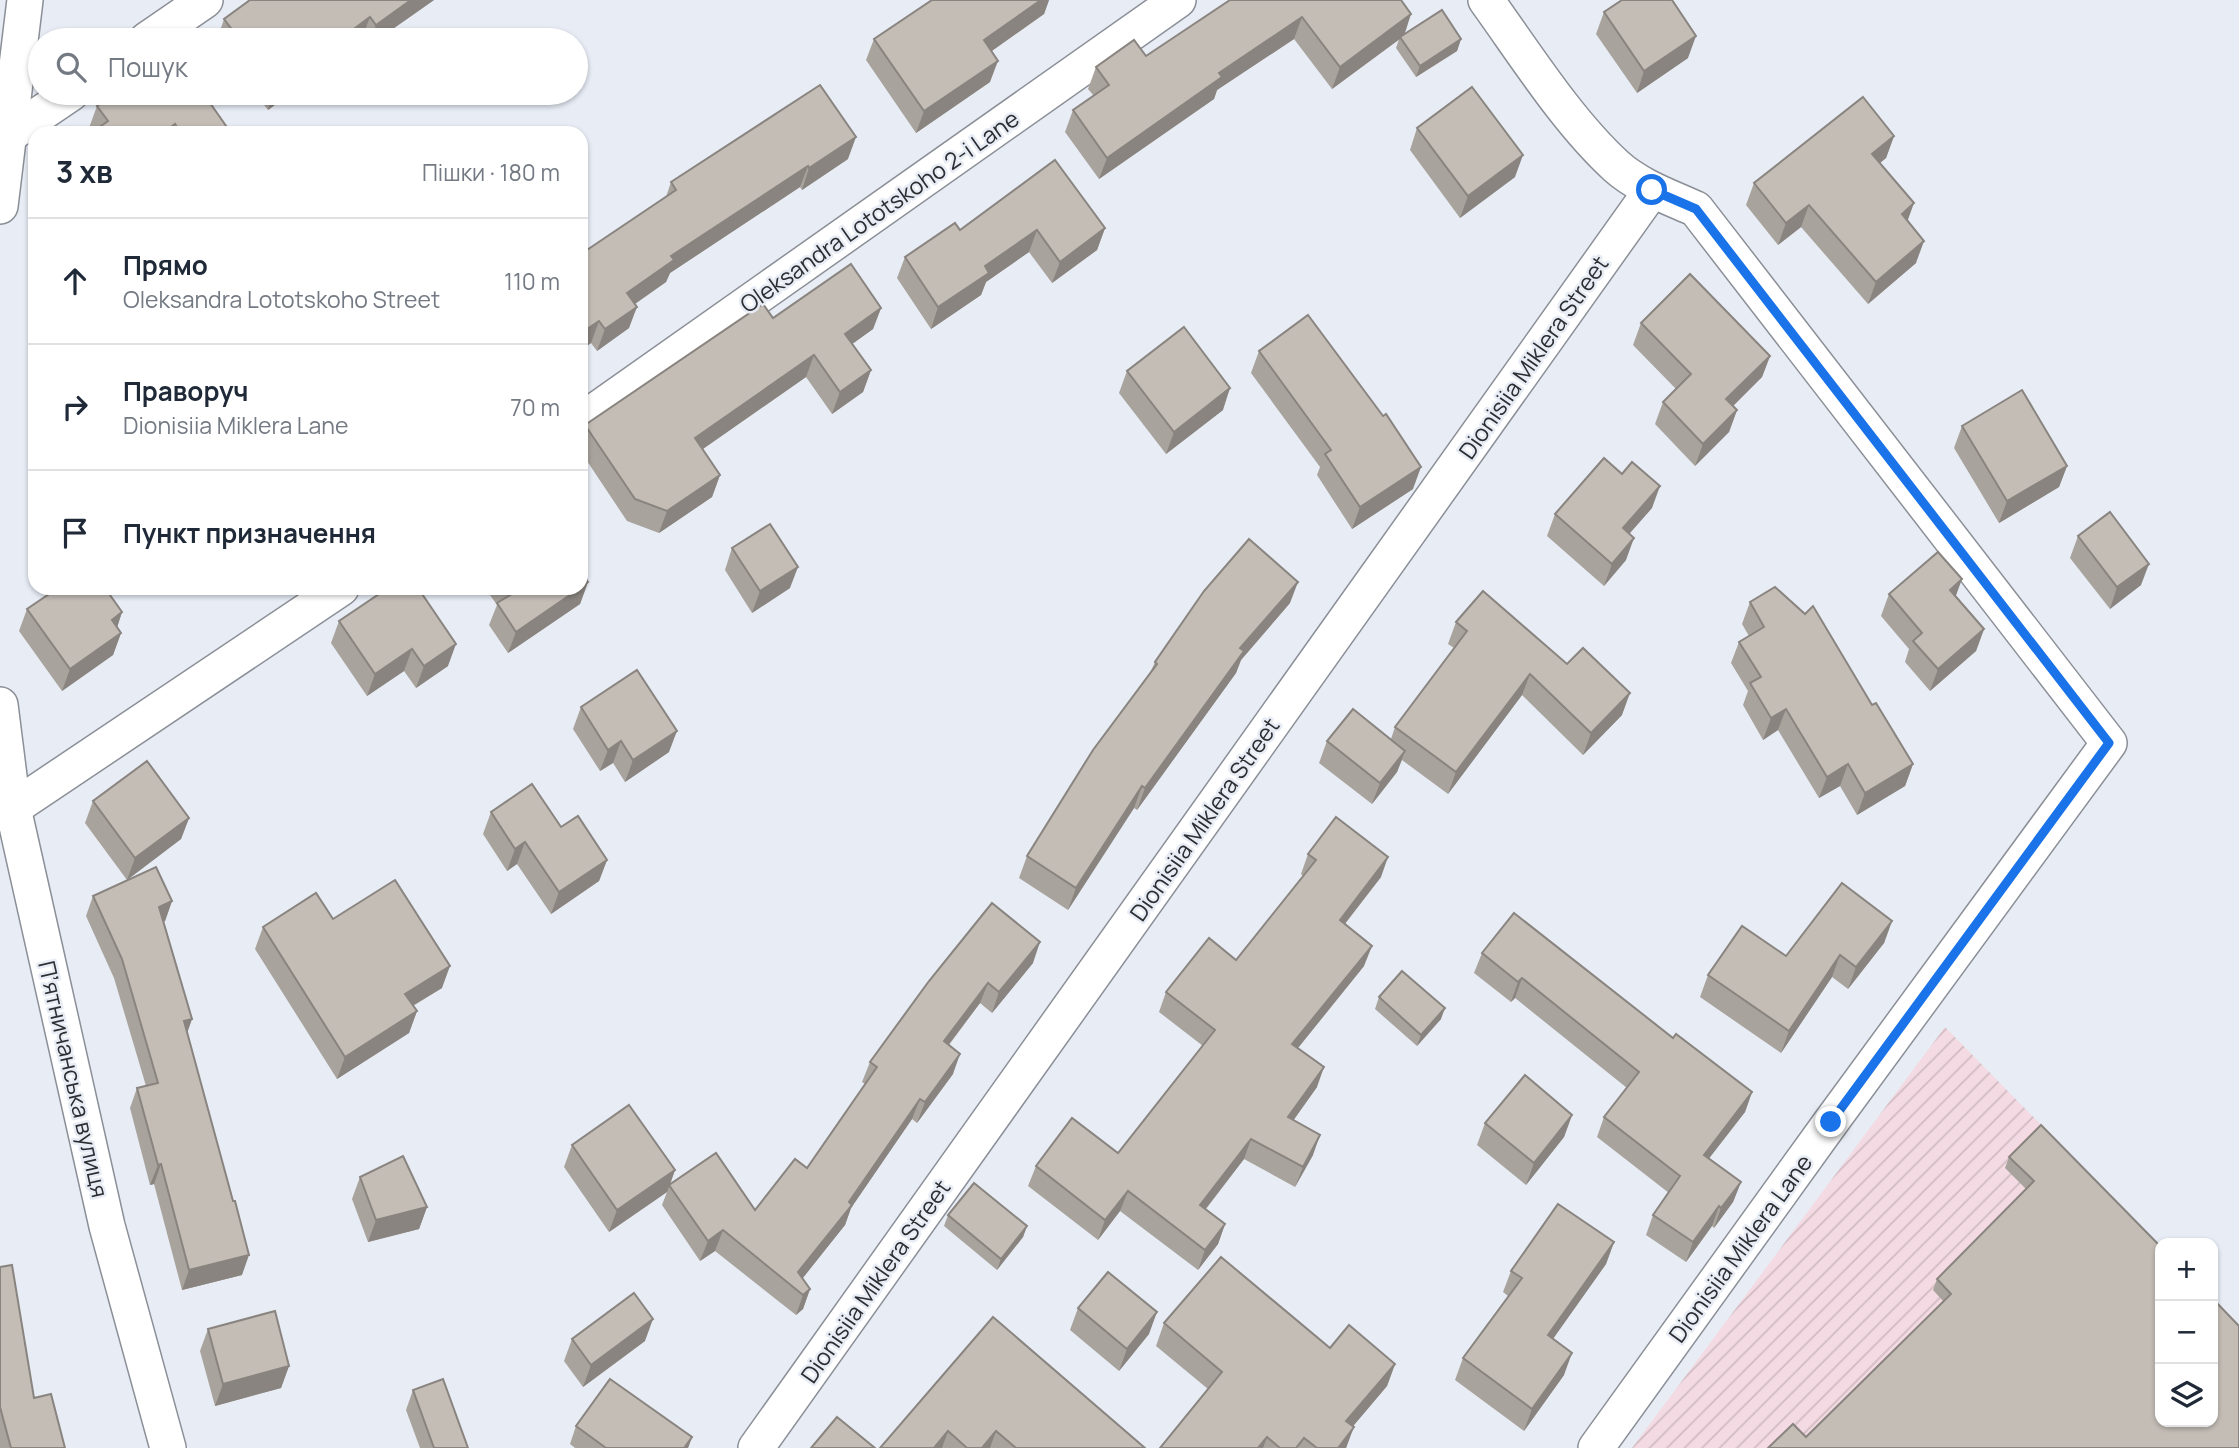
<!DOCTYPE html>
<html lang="uk">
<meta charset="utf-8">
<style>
body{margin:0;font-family:Manrope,sans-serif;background:#f6f6f7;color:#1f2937}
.controls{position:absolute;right:21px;bottom:21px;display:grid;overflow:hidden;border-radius:14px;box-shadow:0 2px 5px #0004}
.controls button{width:63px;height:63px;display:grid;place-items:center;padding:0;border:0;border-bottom:2px solid #e0e1e3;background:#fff;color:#1f2937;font:35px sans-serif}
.stop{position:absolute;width:21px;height:21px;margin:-16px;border:5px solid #1a73e8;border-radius:50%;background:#fff}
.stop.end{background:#1a73e8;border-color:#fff;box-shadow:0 2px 7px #0008}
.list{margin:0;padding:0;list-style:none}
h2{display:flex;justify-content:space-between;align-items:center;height:91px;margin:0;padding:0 28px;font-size:30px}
h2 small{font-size:23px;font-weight:400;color:#747a83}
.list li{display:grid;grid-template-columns:46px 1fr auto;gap:21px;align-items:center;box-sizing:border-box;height:126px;padding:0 28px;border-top:2px solid #e0e1e3}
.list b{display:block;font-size:26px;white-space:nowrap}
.list p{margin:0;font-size:23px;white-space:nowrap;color:#747a83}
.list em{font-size:23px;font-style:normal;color:#747a83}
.icon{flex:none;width:38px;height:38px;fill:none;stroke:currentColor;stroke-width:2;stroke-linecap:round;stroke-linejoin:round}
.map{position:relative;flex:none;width:2239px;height:1448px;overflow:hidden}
.search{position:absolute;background:#fff;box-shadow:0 2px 5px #0004;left:28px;top:28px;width:560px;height:77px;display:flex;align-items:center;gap:18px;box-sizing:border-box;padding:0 24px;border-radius:38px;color:#747a83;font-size:26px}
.panel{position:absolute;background:#fff;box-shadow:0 2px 5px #0004;left:28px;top:126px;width:560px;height:469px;border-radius:21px}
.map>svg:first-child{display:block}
.industrial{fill:url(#industrial-furrows)}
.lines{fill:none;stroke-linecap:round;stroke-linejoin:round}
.minor-casing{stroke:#8b8f97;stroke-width:38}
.minor{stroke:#fff;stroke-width:35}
.wall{fill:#a9a39d}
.shaded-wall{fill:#89847f}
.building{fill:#c4bdb6;stroke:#89847f;stroke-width:2}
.route{stroke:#1a73e8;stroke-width:9}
.labels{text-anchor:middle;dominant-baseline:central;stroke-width:5;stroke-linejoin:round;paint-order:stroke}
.street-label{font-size:23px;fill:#2c2e31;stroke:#e7ecf5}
</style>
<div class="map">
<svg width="2239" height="1448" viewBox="0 0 2239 1448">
<defs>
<pattern id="industrial-furrows" width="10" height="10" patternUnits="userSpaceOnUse" patternTransform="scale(1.75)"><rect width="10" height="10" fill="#f4dae2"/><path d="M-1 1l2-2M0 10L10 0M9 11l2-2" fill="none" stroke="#d1bbc2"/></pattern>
</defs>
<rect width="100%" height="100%" fill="#e7ecf5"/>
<!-- industrial -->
<path class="industrial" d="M1945,1027L2160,1246V1422H2213L2239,1448H1632Z"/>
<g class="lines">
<defs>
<g id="minor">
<path d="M1486,0C1525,54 1567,121 1616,166C1638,186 1669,197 1696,209L2109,743L1831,1122L1596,1448"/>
<path d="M147,40L205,0"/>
<path d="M9,135L71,93"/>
<path d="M0,206L25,0"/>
<path d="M581,421L1178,0"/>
<path d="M0,705L13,808L107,1226L168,1448"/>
<path d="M13,808L341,588"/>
<path d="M756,1448L1652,190"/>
</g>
</defs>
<!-- minor casing -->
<use href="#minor" class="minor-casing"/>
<!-- minor -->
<use href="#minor" class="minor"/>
</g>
<!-- wall -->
<g class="wall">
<path d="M434,0L377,40H364L362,38L360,40H217L224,19Z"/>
<path d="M932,0H1049L1044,14L992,51L990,82L916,133L866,60L874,39Z"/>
<path d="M1230,0L1404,35L1461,39L1457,51L1416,77L1396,48L1399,39L1332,89L1294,39L1217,90L1214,99L1099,179L1065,132L1073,110L1094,96L1088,89L1096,67L1146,56Z"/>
<path d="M1604,12L1688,58L1637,93L1596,34Z"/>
<path d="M255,93H291L268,110Z"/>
<path d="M97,106L231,133H91L92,132L89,128Z"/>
<path d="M1417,128L1515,177L1460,218L1410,150Z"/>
<path d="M1894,136L1886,158L1880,163L1908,221L1916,263L1868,304L1801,227L1778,245L1746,205L1754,183Z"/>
<path d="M848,159L802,190L800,187L670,273L666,282L635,304L629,328L597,351L591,343L581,350V254L666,197L671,182Z"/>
<path d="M1105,228L1097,250L1052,283L1029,252L986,282L981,295L931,329L897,278L905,257L960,230Z"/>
<path d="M881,308L873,329L852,344L871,370L863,392L832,414L806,377L703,449L720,475L712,497L659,533L627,521L581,452V436L585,425L773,318Z"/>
<path d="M1641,323L1770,356L1762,377L1733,406L1737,410L1729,432L1695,466L1655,424L1663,402L1676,389L1633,345Z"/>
<path d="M1259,351L1413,489L1352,529L1317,475L1320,467L1251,373Z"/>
<path d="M1127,371L1223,410L1166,454L1119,393Z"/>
<path d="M35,381V442L31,393Z"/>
<path d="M1962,426L2067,466L2059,487L1999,523L1954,448Z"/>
<path d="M1652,508L1629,534L1626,560L1604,586L1547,536L1555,514Z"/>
<path d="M2078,536L2141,585L2110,609L2070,558Z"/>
<path d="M732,548L790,588L752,613L725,570Z"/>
<path d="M588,582L580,604L508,653L489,625L497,605L485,588H581Z"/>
<path d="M196,588H211L201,595Z"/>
<path d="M388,588L448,666L416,688L404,671L367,696L331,643L339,621Z"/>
<path d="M1889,594L1956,596L1984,629L1976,651L1930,691L1905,662L1909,649L1881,616Z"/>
<path d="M1750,602L1872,705L1913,764L1905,786L1857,815L1840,786L1819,798L1778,730L1763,740L1743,705L1748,691L1731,663L1739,642L1749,636L1742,624Z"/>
<path d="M1290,603L1241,660L1236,673L1137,810L1134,808L1068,910L1019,878L1027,856L1150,673L1155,662Z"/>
<path d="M27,609L122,612L117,627L121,633L113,655L62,691L19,631Z"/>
<path d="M1456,622L1622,715L1583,755L1522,695L1448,794L1402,760L1397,772L1372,804L1319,763L1327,741L1391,739L1395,727L1454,648L1448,644Z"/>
<path d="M581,707L669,752L625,782L613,763L600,771L573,729Z"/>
<path d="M93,801L189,818L181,839L127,880L85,823Z"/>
<path d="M491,812L561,827L607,860L599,881L551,914L517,864L507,871L483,834Z"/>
<path d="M1308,854L1381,877L1345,924L1364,966L1298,1048L1317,1087L1293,1120L1313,1155L1295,1187L1244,1159L1206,1209L1225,1224L1218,1244L1198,1270L1120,1211L1098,1240L1028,1186L1036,1166L1118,1153L1203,1046L1159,1012L1166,992L1236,960L1303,876L1301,874Z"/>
<path d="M93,896L172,901L165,921L164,922L192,1019L187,1032L242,1275L182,1290L154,1184L150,1185L130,1108L137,1088L146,1086L114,978L86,916Z"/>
<path d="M333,919L442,988L413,1006L417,1011L409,1033L337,1079L255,949L263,927Z"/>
<path d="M1892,921L1884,943L1848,989L1832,977L1781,1053L1700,997L1708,975L1786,956Z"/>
<path d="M1482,953L1673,1038L1752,1092L1745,1112L1709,1158L1741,1182L1733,1202L1714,1228L1712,1226L1686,1262L1646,1235L1653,1215L1669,1193L1597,1137L1604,1117L1627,1088L1515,998L1511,1002L1474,973Z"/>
<path d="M1033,963L992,1013L980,1003L949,1045L953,1074L917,1123L912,1119L851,1208L845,1225L802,1278L810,1289L803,1309L796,1315L715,1251L700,1261L662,1205L667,1192L609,1232L564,1167L572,1145L675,1170L670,1185L755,1210L807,1168L865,1084L862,1082L870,1062L929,981Z"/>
<path d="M1379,997L1441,1019L1417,1046L1375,1009Z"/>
<path d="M1572,1115L1564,1137L1526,1185L1477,1145L1485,1123Z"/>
<path d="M2009,1157L2239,1326L1768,1448L1806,1437L1943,1301L1933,1290L1937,1279L2026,1189L2005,1168Z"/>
<path d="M360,1177L427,1207L419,1229L368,1242L352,1199Z"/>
<path d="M948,1215L1027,1226L1023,1237L997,1270L944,1226Z"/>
<path d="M1614,1242L1606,1264L1553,1339L1564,1375L1524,1431L1455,1380L1463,1358L1508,1296L1503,1292L1511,1271Z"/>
<path d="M0,1267L34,1398L65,1448H0Z"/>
<path d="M1078,1308L1149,1334L1119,1371L1070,1330Z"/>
<path d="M993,1317L1145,1448H880Z"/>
<path d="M1164,1323L1330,1348L1395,1364L1387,1386L1353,1426L1346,1448H1160L1208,1389L1156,1346Z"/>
<path d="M208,1329L289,1366L281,1388L215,1406L200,1351Z"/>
<path d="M572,1339L645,1341L583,1387L564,1361Z"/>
<path d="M413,1390L468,1448H420L406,1410Z"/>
<path d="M576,1426L692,1437L688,1448H575L570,1444Z"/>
</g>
<!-- shaded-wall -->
<g class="shaded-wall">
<path d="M411,0H434L377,40H370L376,25Z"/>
<path d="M1041,0H1049L1044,14L976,62L984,40Z"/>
<path d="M1411,14L1404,36L1332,89L1340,67Z"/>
<path d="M370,17L362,38L360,40H339Z"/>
<path d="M1302,17L1294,39L1217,90L1214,99L1099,179L1107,158L1219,73Z"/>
<path d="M1696,36L1688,58L1637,93L1644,71Z"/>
<path d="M1461,39L1457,51L1416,77L1420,66Z"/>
<path d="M998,61L990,82L916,133L924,111Z"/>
<path d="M274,93H291L268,110Z"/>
<path d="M175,124L172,133H163Z"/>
<path d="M1894,136L1886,158L1864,176L1872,154Z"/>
<path d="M856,137L848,159L802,190L809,168Z"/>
<path d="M1523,155L1515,177L1460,218L1468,196Z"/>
<path d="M808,166L800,187L670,273L666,282L619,315L627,293L671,256Z"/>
<path d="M1914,203L1906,225L1902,214Z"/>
<path d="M1809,205L1801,227L1778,245L1786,223Z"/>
<path d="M1105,228L1097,250L1052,283L1060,262Z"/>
<path d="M1037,230L1029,252L986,282L981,295L931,329L938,307L985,266Z"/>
<path d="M1924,241L1916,263L1868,304L1876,282Z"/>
<path d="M637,307L629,328L597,351L605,329Z"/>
<path d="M881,308L873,329L837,355L845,334Z"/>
<path d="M599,321L591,343L581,350V333Z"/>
<path d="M814,355L806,377L687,460L695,438Z"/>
<path d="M1770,356L1762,377L1718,421L1726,399Z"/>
<path d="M871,370L863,392L832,414L840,392Z"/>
<path d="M1230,388L1223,410L1166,454L1174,432Z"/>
<path d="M1737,410L1729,432L1695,466L1703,444Z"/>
<path d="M2067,466L2059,487L1999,523L2007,501Z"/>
<path d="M1421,467L1413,489L1352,529L1360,507Z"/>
<path d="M720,475L712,497L659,533L667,511Z"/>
<path d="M1660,486L1652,508L1615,550L1623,528Z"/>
<path d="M1634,538L1626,560L1604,586L1612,564Z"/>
<path d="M2149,564L2141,585L2110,609L2117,587Z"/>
<path d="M798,567L790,588L752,613L760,591Z"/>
<path d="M1962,579L1954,601L1950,590Z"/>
<path d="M588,582L580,604L508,653L516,632Z"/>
<path d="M1298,582L1290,603L1241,660L1236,673L1137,810L1145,788L1240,648Z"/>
<path d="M203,588H211L201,595Z"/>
<path d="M122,612L115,634L112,620Z"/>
<path d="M1984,629L1976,651L1930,691L1938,669Z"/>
<path d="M121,633L113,655L62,691L70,669Z"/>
<path d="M456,644L448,666L416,688L424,666Z"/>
<path d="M412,649L404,671L367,696L375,674Z"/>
<path d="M1530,674L1522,695L1448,794L1456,772Z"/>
<path d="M1630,693L1622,715L1583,755L1591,733Z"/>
<path d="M1786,709L1778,730L1763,740L1771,718Z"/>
<path d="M677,731L669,752L625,782L633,760Z"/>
<path d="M621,741L613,763L600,771L608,750Z"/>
<path d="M1405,751L1397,772L1372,804L1380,783Z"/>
<path d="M1848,764L1840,786L1819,798L1827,777Z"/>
<path d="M1913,764L1905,786L1857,815L1865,793Z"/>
<path d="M1142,786L1134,808L1068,910L1076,888Z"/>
<path d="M189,818L181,839L127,880L135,858Z"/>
<path d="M525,842L517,864L507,871L515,849Z"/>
<path d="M1388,857L1381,877L1332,940L1340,920Z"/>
<path d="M607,860L599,881L551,914L559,892Z"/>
<path d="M172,901L165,921L152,927L159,907Z"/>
<path d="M1892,921L1884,943L1848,989L1856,967Z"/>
<path d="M1040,942L1033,963L992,1013L999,992Z"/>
<path d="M1372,946L1364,966L1285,1064L1292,1044Z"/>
<path d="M1840,955L1832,977L1781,1053L1789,1031Z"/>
<path d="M450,966L442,988L397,1015L405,994Z"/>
<path d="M1522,978L1515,998L1511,1002L1518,982Z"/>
<path d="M988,983L980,1003L936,1061L944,1041Z"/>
<path d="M1445,1008L1441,1019L1417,1046L1421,1035Z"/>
<path d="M417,1011L409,1033L337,1079L345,1057Z"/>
<path d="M192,1019L185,1039L184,1021Z"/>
<path d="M960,1054L953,1074L917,1123L925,1102Z"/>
<path d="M1324,1067L1317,1087L1281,1138L1288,1117Z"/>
<path d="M1752,1092L1745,1112L1697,1174L1704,1155Z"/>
<path d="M920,1099L912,1119L851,1208L845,1225L795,1288L798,1272L849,1202Z"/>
<path d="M1572,1115L1564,1137L1526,1185L1534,1163Z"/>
<path d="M1320,1135L1313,1155L1295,1187L1303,1167Z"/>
<path d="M1251,1139L1244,1159L1193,1225L1200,1205Z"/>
<path d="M161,1164L154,1184L150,1185L158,1165Z"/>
<path d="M675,1170L667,1192L609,1232L617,1210Z"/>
<path d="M1741,1182L1733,1202L1714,1228L1721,1208Z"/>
<path d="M1128,1191L1120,1211L1098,1240L1105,1220Z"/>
<path d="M1719,1206L1712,1226L1686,1262L1693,1242Z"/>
<path d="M427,1207L419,1229L368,1242L376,1220Z"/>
<path d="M1225,1224L1218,1244L1198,1270L1205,1250Z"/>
<path d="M1027,1226L1023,1237L997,1270L1001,1259Z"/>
<path d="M723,1230L715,1251L700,1261L708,1241Z"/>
<path d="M1614,1242L1606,1264L1540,1357L1548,1335Z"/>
<path d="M249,1255L242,1275L182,1290L189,1270Z"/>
<path d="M810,1289L803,1309L796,1315L803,1295Z"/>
<path d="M1157,1312L1149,1334L1119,1371L1127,1349Z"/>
<path d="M653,1319L645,1341L583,1387L591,1365Z"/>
<path d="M1572,1353L1564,1375L1524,1431L1532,1409Z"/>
<path d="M1395,1364L1387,1386L1338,1444L1346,1421Z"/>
<path d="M289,1366L281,1388L215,1406L223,1384Z"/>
<path d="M1354,1427L1346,1448H1338Z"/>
<path d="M948,1431L942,1448H934Z"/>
<path d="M996,1431L990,1448H982Z"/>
<path d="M692,1437L688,1448H684Z"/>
<path d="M1267,1437L1263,1448H1258Z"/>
</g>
<!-- building -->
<g class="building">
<path d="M250,0H411L376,25L370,17L339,40H240L224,19Z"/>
<path d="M932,0H1041L984,40L998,61L924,111L874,39Z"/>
<path d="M1230,0H1401L1411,14L1340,67L1302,17L1219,73L1222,77L1107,158L1073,110L1109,85L1096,67L1134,40L1146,56Z"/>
<path d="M1622,0H1672L1696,36L1644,71L1604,12Z"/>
<path d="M1442,10L1461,39L1420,66L1400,37Z"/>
<path d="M820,85L856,137L809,168L808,166L671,256L674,260L627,293L637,307L605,329L599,321L581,333V254L676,190L671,182Z"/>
<path d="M1472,87L1523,155L1468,196L1417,128Z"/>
<path d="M115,93H203L231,133H181L175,124L163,133H91L108,121L97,106Z"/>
<path d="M1863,97L1894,136L1872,154L1914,203L1902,214L1924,241L1876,282L1809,205L1786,223L1754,183Z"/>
<path d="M1055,160L1105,228L1060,262L1037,230L985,266L989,273L938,307L905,257L955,223L960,230Z"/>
<path d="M851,264L881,308L845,334L871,370L840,392L814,355L695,438L720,475L667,511L635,499L585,425L763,304L773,318Z"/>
<path d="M1690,274L1770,356L1726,399L1737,410L1703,444L1663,402L1691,374L1641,323Z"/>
<path d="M1308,315L1383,416L1386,414L1421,467L1360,507L1325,454L1331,450L1259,351Z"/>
<path d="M1184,327L1230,388L1174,432L1127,371Z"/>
<path d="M2022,390L2067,466L2007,501L1962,426Z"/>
<path d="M1604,458L1622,474L1632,462L1660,486L1623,528L1634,538L1612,564L1555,514Z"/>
<path d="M2110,512L2149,564L2117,587L2078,536Z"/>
<path d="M770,524L798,567L760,591L732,548Z"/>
<path d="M1249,539L1298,582L1240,648L1244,651L1145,788L1142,786L1076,888L1027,856L1093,750L1157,664L1155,662L1204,591Z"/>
<path d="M1938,552L1962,579L1950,590L1984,629L1938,669L1913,641L1922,633L1889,594Z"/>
<path d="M581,571L588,582L581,587Z"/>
<path d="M1775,587L1805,614L1813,606L1872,705L1876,703L1913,764L1865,793L1848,764L1827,777L1786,709L1771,718L1750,683L1761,677L1739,642L1764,627L1750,602Z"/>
<path d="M58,588H105L122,612L112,620L121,633L70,669L27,609Z"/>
<path d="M388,588H418L456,644L424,666L412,649L375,674L339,621Z"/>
<path d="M508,588H580L516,632L497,603L512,594Z"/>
<path d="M1483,591L1567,664L1583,648L1630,693L1591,733L1530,674L1456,772L1395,727L1467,631L1456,622Z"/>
<path d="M637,670L677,731L633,760L621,741L608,750L581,707Z"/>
<path d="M1353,709L1405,751L1380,783L1327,741Z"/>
<path d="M147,761L189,818L135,858L93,801Z"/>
<path d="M532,784L561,827L578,816L607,860L559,892L525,842L515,849L491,812Z"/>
<path d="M1336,817L1388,857L1340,920L1372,946L1292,1044L1324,1067L1288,1117L1320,1135L1303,1167L1251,1139L1200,1205L1225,1224L1205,1250L1128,1191L1105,1220L1036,1166L1072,1118L1118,1153L1215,1030L1166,992L1209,938L1236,960L1316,860L1308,854Z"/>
<path d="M156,867L172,901L159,907L192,1019L184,1021L233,1201H235L249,1255L189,1270L161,1164L158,1165L137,1088L158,1083L122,959L93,896Z"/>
<path d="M395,880L450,966L405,994L417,1011L345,1057L263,927L316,893L333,919Z"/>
<path d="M1842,883L1892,921L1856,967L1840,955L1789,1031L1708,975L1742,926L1786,956Z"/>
<path d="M992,903L1040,942L999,992L988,983L944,1041L960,1054L925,1102L920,1099L849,1202L852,1205L798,1272L810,1289L803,1295L723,1230L708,1241L669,1185L716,1153L755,1210L795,1159L807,1168L877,1067L870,1062L929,981Z"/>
<path d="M1514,913L1673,1038L1676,1034L1752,1092L1704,1155L1741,1182L1721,1208L1719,1206L1693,1242L1653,1215L1680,1176L1604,1117L1639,1072L1522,978L1518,982L1482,953Z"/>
<path d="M1402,971L1445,1008L1421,1035L1379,997Z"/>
<path d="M1525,1075L1572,1115L1534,1163L1485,1123Z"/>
<path d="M629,1105L675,1170L617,1210L572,1145Z"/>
<path d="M2041,1125L2160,1246V1422H2213V1299L2239,1326V1448H1768L1793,1424L1806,1437L1951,1294L1937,1279L2034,1181L2009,1157Z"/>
<path d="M403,1156L427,1207L376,1220L360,1177Z"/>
<path d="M974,1183L1027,1226L1001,1259L948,1215Z"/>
<path d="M1558,1204L1614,1242L1548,1335L1572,1353L1532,1409L1463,1358L1522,1278L1511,1271Z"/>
<path d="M1221,1257L1330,1348L1349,1325L1395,1364L1346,1421L1354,1427L1338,1448H1317L1304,1438L1296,1448H1280L1267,1437L1258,1448H1160L1222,1372L1164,1323Z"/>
<path d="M12,1265L34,1398L51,1394L65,1448H11L0,1407V1267Z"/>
<path d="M1108,1272L1157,1312L1127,1349L1078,1308Z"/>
<path d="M634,1293L653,1319L591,1365L572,1339Z"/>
<path d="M275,1311L289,1366L223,1384L208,1329Z"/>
<path d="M993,1317L1145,1448H1016L996,1431L982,1448H967L948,1431L934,1448H880Z"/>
<path d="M443,1379L468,1448H434L413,1390Z"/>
<path d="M610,1379L692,1437L684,1448H606L576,1426Z"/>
<path d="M837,1417L875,1448H811Z"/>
</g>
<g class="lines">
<!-- route -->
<path class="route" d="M1652,190L1696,209L2109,743L1831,1122"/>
</g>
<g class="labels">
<!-- street labels -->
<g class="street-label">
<text transform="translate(879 211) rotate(-35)">Oleksandra Lototskoho 2-i Lane</text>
<text transform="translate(1533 357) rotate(-55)">Dionisiia Miklera Street</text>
<text transform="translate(1204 819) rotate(-55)">Dionisiia Miklera Street</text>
<text transform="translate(74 1079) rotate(77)">Пʼятничанська вулиця</text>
<text transform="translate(1740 1248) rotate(-54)">Dionisiia Miklera Lane</text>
<text transform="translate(875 1281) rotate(-55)">Dionisiia Miklera Street</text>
</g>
</g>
</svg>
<div class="controls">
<button>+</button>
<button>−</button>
<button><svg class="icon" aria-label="layers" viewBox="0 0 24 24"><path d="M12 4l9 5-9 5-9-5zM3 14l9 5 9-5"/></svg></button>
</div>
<div class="stop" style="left:1652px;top:190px"></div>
<div class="stop end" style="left:1831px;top:1122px"></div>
<div class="search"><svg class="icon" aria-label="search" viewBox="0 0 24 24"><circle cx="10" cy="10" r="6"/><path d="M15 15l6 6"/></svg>Пошук</div>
<section class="panel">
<h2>3 хв<small>Пішки · 180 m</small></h2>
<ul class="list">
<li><svg class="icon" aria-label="ahead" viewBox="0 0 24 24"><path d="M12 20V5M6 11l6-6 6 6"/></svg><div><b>Прямо</b><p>Oleksandra Lototskoho Street</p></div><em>110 m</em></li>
<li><svg class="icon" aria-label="right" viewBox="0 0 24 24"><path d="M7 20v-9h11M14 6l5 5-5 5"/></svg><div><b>Праворуч</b><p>Dionisiia Miklera Lane</p></div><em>70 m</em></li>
<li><svg class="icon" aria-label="arrive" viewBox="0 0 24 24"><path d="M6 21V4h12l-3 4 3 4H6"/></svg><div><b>Пункт призначення</b></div></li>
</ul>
</section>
</div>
